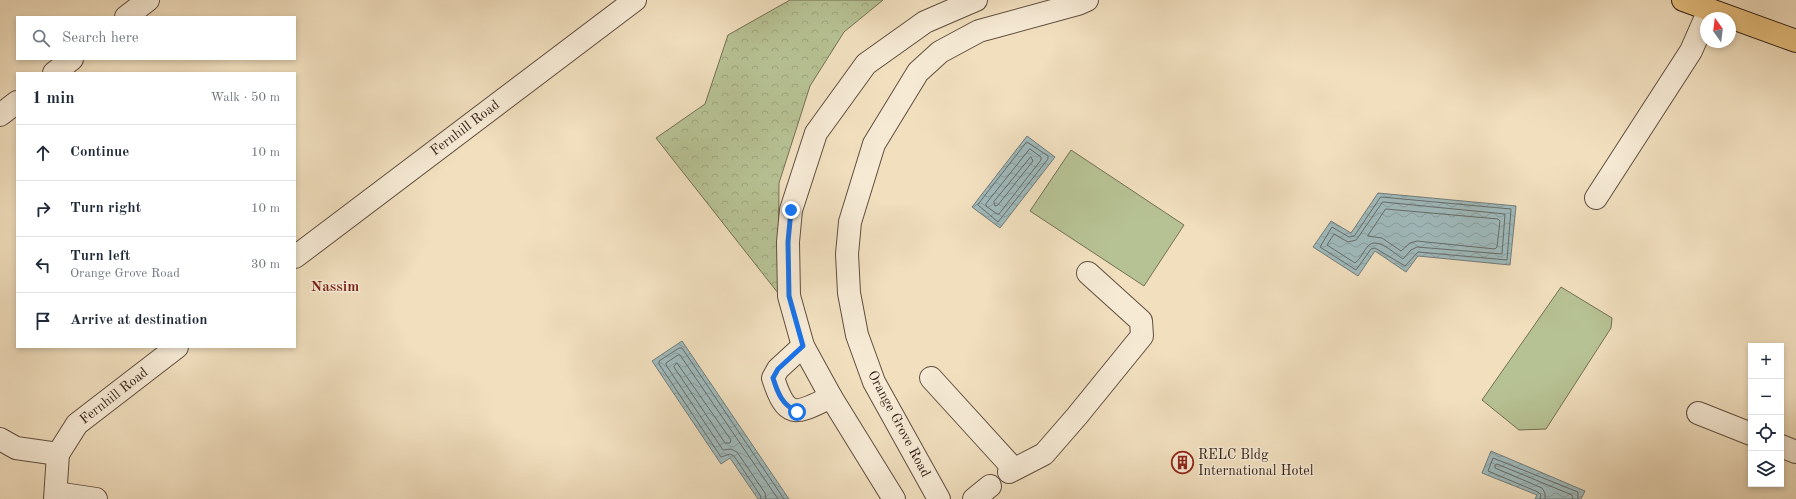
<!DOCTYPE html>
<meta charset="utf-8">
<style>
body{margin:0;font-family:"Old Standard TT",serif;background:#f2f2f3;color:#1f2937}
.controls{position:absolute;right:12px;bottom:12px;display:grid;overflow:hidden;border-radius:0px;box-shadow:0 2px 6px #0003}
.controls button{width:36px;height:36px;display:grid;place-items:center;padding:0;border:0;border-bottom:1px solid #e0e1e3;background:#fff;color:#1f2937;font:20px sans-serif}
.compass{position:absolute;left:1700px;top:12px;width:36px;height:36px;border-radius:50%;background:#fff;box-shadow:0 2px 6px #0003;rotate:346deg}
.stop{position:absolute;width:12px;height:12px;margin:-9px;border:3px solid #1a73e8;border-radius:50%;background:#fff}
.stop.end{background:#1a73e8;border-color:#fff;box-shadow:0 1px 4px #0008}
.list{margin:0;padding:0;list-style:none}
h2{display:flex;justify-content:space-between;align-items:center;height:52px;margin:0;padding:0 16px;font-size:17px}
h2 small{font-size:13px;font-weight:400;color:#747a83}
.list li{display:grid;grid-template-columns:26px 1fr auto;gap:12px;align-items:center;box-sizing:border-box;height:56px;padding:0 16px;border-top:1px solid #e0e1e3}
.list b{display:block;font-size:15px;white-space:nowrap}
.list p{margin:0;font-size:13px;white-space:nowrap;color:#747a83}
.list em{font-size:13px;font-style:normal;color:#747a83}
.icon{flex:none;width:22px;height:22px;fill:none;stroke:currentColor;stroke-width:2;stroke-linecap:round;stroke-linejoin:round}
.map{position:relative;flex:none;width:1796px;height:499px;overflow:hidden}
.search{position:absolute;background:#fff;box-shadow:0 2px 6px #0003;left:16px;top:16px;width:280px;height:44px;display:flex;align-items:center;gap:10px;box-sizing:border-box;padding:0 14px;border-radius:0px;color:#747a83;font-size:15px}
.panel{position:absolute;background:#fff;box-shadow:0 2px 6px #0003;left:16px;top:72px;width:280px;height:276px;border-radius:0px}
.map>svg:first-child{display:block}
.forest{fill:url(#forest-crowns);stroke:#747055}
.pitch{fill:#b7c294;stroke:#747055}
.water{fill:url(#water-waves);stroke:#737c7a}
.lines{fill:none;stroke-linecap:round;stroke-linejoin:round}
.shore{stroke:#686c69;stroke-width:1}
.minor-casing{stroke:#604e40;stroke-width:24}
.major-casing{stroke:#301e16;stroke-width:24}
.minor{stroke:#f6ead5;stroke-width:22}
.major{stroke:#e8c07f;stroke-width:22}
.route{stroke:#1a73e8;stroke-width:5}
.labels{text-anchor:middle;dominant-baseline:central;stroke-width:3;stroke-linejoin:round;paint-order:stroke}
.street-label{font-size:14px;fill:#301e16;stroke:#f6ead5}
.poi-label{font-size:14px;fill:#301e16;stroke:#f6ead5;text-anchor:start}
.neighbourhood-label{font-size:15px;font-weight:bold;fill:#7a1f14;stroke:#f6ead5}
</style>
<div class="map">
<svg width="1796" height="499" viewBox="0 0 1796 499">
<defs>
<pattern id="forest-crowns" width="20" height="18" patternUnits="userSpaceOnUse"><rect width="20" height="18" fill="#b7c294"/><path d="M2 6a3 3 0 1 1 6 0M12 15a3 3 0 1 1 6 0" fill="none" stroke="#9ea67f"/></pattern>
<pattern id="water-waves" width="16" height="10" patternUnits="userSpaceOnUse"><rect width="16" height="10" fill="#9fbabc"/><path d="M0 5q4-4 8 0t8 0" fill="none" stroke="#899fa1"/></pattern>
</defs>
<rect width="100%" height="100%" fill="#f1dfbe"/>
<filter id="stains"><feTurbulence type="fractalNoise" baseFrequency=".005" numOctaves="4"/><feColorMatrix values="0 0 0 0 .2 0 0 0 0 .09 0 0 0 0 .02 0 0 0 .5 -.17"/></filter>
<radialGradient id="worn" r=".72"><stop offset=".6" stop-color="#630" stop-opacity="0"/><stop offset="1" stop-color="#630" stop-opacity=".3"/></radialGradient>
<!-- forest -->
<path class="forest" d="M790,0H883L844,32L810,86L779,183L778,293L656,138L705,104L728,35Z"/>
<!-- pitch -->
<g class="pitch">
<path d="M1071,150L1184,225L1144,286L1030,211Z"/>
<path d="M1561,287L1612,318L1611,328L1546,429L1519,430L1482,400Z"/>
</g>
<!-- water -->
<g class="water">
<path d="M1027,136L1055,157L1000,228L972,207Z"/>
<path d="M1378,193L1516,206L1510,265L1418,256L1406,272L1375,251L1358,276L1313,247L1331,221L1351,233Z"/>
<path d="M682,341L789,499H758L730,458L721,464L652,361Z"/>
<path d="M1491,451L1585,491L1581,499H1535L1537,495L1482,473Z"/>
</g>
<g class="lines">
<!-- shore -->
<g class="shore">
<path d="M1027,142L1048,156V159L998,222L978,205Z"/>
<path d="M1030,149L1041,157V160L999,214H997L986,206V204Z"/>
<path d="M1031,157L1033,161L998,205L995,206L994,202Z"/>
<path d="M1381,197L1511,209L1507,260L1418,252L1405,266L1375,248L1371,249L1356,270L1320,247L1332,227L1349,237L1354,236Z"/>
<path d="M1383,202L1505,214L1502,254L1417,247L1411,250L1403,259C1395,254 1377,236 1368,246C1363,251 1361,259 1355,263L1327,245L1334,234L1348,242L1356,240Z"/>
<path d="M1386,209L1498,219L1500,221L1497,247L1495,249L1417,241L1410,243L1401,251L1382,238L1368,236Z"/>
<path d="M677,363L731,440L730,443H725L674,367Z"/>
<path d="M761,499L760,495L734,456L730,454L721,457L659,364V361L679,348H682L784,499"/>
<path d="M766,499L765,493L737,452L731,449L723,450L666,365V363L678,355H680L778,499"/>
<path d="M1540,499L1541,495L1538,492L1488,471L1493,458L1578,492V499"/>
<path d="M1545,499V493L1542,488L1495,468V465L1497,464L1572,495L1573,499"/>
</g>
<defs>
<g id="minor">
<path d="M126,17L148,0"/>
<path d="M54,73L72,59"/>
<path d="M0,115L17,102"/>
<path d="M1596,198L1691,51L1709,10"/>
<path d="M295,257L635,0"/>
<path d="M803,346L778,369L773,378C787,421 796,414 831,397"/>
<path d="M931,378L1013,468"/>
<path d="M1698,413L1751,434"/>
<path d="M0,439L16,448L58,454"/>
<path d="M1781,446L1796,452"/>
<path d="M1009,472L1044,454L1077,416L1142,336L1141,321L1088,273"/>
<path d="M56,493L96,499"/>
<path d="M55,499L58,454L77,424L177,347"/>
<path d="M894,499L831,397L803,346L789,296L788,242L791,210L816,133L866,64L925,22L976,0"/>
<path d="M939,499L874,382L857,335L849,293L847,254L850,222L874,144L918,72L940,52L979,31L1078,4L1087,0"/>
<path d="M974,499L990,486"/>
</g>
<path id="major" d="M1683,0L1796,41"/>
</defs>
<!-- minor casing -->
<use href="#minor" class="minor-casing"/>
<!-- major casing -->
<use href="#major" class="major-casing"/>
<!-- minor -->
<use href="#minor" class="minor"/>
<!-- major -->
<use href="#major" class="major"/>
</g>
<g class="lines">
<!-- route -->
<path class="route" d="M791,210L788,242L789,296L803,346L778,369L773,378C778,394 782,404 797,412"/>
</g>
<!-- icons -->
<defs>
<symbol id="building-ring" viewBox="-11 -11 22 22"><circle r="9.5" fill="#f6ead5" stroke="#8f2418" stroke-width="1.5"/><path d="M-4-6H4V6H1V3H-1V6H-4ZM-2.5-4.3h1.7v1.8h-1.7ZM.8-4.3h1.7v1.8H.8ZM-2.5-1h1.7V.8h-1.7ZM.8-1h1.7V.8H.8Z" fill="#8f2418"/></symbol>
</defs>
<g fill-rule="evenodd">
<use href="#building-ring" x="1170" y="450" width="25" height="25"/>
</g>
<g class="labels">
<!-- street labels -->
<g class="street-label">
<text transform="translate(465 128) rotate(-37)">Fernhill Road</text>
<text transform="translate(114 396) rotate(-38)">Fernhill Road</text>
<text transform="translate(899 424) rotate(62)">Orange Grove Road</text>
</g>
<!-- poi labels -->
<g class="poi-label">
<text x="1198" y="455">RELC Bldg<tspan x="1198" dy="16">International Hotel</tspan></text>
</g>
<!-- neighbourhood labels -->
<g class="neighbourhood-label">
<text x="335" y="287">Nassim</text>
</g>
</g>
<rect width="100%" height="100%" filter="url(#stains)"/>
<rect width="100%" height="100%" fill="url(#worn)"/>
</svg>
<div class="controls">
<button>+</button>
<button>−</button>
<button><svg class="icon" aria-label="locate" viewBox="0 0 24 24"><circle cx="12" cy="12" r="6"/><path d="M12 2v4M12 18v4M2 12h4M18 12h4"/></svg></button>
<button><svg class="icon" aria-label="layers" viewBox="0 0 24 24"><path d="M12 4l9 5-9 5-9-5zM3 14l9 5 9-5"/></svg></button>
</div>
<svg class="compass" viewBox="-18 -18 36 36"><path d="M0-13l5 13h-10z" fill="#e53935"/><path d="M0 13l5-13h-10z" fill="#747a83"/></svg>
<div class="stop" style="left:797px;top:412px"></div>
<div class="stop end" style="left:791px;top:210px"></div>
<div class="search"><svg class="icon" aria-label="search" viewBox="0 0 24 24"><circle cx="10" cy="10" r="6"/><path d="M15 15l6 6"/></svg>Search here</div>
<section class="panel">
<h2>1 min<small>Walk · 50 m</small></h2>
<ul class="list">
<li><svg class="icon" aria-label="ahead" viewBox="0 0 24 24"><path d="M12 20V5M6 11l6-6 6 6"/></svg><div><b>Continue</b></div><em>10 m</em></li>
<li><svg class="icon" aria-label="right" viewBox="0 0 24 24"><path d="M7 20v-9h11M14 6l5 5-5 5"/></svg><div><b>Turn right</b></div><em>10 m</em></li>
<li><svg class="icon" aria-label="left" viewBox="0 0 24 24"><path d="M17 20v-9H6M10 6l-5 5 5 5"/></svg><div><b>Turn left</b><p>Orange Grove Road</p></div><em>30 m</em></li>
<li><svg class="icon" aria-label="arrive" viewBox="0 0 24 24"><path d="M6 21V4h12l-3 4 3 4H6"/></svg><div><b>Arrive at destination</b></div></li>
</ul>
</section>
</div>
